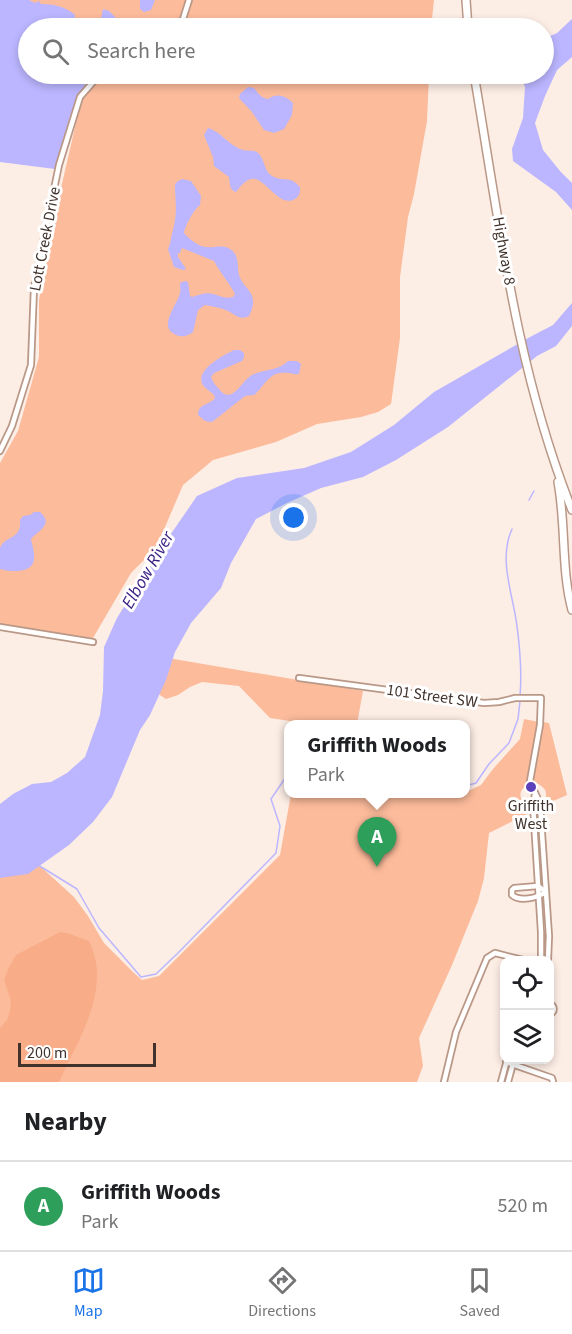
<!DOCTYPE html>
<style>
body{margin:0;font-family:"Source Sans 3",sans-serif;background:#f2f2f2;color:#202124}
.controls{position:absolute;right:18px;bottom:18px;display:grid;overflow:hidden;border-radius:12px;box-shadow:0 3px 9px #0003}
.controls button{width:54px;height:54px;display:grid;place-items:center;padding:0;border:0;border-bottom:2px solid #e0e0e0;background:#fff;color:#202124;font:30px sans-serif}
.scale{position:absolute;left:18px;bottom:15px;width:138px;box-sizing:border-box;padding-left:6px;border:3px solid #41332c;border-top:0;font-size:16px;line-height:21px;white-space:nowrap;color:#41332c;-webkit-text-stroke:4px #fff;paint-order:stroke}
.you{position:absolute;left:294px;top:518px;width:21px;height:21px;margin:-15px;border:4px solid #fff;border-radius:50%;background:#1a73e8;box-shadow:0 0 0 9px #1a73e833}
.badge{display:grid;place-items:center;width:39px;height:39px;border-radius:50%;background:#1a73e8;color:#fff;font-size:20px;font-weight:700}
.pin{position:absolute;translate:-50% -50px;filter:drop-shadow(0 2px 3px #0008)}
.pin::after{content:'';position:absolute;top:32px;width:21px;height:18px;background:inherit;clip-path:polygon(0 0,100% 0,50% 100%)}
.popup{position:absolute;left:284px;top:720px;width:186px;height:78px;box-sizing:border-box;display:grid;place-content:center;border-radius:12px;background:#fff;filter:drop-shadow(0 2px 4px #0005);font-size:20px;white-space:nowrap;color:#757577}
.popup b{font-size:22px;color:#202124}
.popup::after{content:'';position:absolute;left:50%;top:100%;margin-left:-12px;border:12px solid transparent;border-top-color:#fff}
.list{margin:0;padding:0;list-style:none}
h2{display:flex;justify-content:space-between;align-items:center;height:78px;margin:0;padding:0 24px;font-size:26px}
h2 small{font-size:20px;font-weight:400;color:#757577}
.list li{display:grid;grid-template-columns:39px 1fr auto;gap:18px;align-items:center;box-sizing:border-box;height:90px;padding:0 24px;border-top:2px solid #e0e0e0}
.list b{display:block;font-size:22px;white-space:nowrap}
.list p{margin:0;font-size:20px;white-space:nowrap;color:#757577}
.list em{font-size:20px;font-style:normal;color:#757577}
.icon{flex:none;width:33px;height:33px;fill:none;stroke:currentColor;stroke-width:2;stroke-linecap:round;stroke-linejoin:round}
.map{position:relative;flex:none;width:572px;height:1082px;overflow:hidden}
.search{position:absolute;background:#fff;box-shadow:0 3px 9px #0003;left:18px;right:18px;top:18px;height:66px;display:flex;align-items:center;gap:15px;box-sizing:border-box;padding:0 21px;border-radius:33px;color:#757577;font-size:22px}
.sheet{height:168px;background:#fff}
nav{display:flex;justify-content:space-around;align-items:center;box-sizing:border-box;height:84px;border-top:2px solid #e0e0e0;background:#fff;font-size:16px;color:#757577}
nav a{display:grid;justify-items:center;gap:3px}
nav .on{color:#1a73e8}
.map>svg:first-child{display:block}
.green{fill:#fcbb9b}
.forest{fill:#f8ad88}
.water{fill:#bbb6ff}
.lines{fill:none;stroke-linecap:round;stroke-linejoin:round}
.stream{stroke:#bbb6ff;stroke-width:1.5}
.minor-casing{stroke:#ba9887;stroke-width:8}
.primary-casing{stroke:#ba9887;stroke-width:10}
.minor{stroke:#fff;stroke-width:4.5}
.primary{stroke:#fff;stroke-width:7}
.poi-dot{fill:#5b42bb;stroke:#fff;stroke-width:2}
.labels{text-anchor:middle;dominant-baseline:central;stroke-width:6;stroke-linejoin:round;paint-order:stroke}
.street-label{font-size:16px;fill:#41332c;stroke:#fff}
.poi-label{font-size:16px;fill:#41332c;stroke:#fff}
.water-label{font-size:18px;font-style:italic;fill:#3a2085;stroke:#fff}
</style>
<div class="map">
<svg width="572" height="1082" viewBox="0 0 572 1082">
<rect width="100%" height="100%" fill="#fcede5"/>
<!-- green -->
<g class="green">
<path d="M19,0H434L431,28H72Z"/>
<path d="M93,74H429L427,121L414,194L408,217L400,277V338L391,404L378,412L361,417L317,424L276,442L213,460L183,485L156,548L131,573L93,638L78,637L0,624V463L18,431L39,357V301L47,249L79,110Z"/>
<path d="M156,656L363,691L357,724H295L290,721L270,718L239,686L202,682L190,687L178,695L166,699L154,691Z"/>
<path d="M524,719L539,722L528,784C513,795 524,801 529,813L489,833L484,878L478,901L452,965L419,1038L423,1066L417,1082H0V851L20,848L74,897L88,916L104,943L133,972L142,980L159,976L280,855L291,794H466V792L481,785L493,769L520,739Z"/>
<path d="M543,722L549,723L567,795L544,805C549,789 545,788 533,781Z"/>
</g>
<!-- forest -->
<path class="forest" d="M60,932L67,933L89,941C94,952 98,966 97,977C96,1014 74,1049 59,1082H0V1028L7,1020L10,1011L11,1001L4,980L8,969L16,955Z"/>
<!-- water -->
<g class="water">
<path d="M0,0H29L35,3L39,1L41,4C53,4 67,7 75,15V23L74,26L77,28H28V74H92L78,96L70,116L55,169L0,162Z"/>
<path d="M140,0H155L151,10L144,12L140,9Z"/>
<path d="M103,9L109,11L119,21L127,23L138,28H111L106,22L103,23L102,28H100V24Z"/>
<path d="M572,19V57L557,70L545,96L535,123L543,150L560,171L572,183V210L556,192L513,161L512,149L523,118L525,87L522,79V74H544V39L557,33Z"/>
<path d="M248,87L254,88C258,93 261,98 268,99C277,93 285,95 293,103L292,115L284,129L274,133L264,130L252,112L239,98L240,94Z"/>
<path d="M208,128C221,132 228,144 240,149C246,152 254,149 258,153C266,160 263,172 274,177C285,182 289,175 300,187C300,192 300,196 295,199C280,208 267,181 255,179C247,177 240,187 236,192C229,190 230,183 229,177L214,166L213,157L204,135Z"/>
<path d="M182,179L191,181L201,196L200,205C194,209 185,226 184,233C189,239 199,247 207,247C216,248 222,244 230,249C241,256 236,268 240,278C244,287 254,292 253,303C253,307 251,312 249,316C239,321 235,314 226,310C220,308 212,306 205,305L198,310L193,332C189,335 185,337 179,336C155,329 177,306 180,293C181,290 180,287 180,283L185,281L188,282L190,296L192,297C199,295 206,292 213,294C221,296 225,299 233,297L235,294C229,282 220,273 214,261L182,248L180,253H178V257L186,269L183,270L174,267L168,249C171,243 171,236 173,230C178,210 175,203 175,184L178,181Z"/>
<path d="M572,303V326L556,346L537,356L448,427L396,460L363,477L321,488L287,503L256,519L231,563L221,588L191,623L175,652L166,680L150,715L140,730L112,797L93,822L69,845L28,874L0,878V804L13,794L32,784L51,782L67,773L85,757L100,715L103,691L104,647L117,618L130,597L140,585L151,563L197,496L237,478L304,468L351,452L394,425L434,392L530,337L553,325Z"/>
<path d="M234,350H240L244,353V357L242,361L214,373L211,377C213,382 215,385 219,389C232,406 241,381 252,375C264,369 279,371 288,361H297L301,364L299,374C292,375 287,371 280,373C267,375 264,387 254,395L245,396L212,422L205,421L198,415C198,403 209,406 215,398L214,395C211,392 205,388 203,385C194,370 224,355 234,350Z"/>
<path d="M34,512H40C54,524 39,530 31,539C32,545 35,552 34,559C33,574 10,572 0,569C0,563 0,554 0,548C5,535 22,540 20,520L23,516L30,515Z"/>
</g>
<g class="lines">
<!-- stream -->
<g class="stream">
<path d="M529,500L534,491"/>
<path d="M512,529C498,560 513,594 517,626C520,649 522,673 520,696"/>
<path d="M466,786L476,783L489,764L509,743L518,719L520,701"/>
<path d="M38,865L77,889L99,928L141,977L156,974L178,953L276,853L280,826L271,799L288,774"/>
</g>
<defs>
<g id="minor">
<path d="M176,28L183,19L189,0"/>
<path d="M0,451L12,426L31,365L34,287L59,165L80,97L94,81L106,74"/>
<path d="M0,627L93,642"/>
<path d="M299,678L484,703L499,702L515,698H541L540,725L530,781L540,804L549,936L548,960"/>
<path d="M535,794L533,805L541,932V960"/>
<path d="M538,886L546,892C537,898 520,902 512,895V890L514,888Z"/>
<path d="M550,1004C555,1006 555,1012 550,1014"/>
<path d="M506,1062L552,1078L553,1082"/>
<path d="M444,1082L456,1032L487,958L495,953L523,960"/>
<path d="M501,1082L507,1060"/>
<path d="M508,1082L514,1060"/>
</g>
<g id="primary">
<path d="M466,0L468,28"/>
<path d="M474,74C499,220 516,370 572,510"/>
<path d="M558,482C566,524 561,569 572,610"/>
</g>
</defs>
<!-- minor casing -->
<use href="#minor" class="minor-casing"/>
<!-- primary casing -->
<use href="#primary" class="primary-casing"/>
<!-- minor -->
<use href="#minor" class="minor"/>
<!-- primary -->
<use href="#primary" class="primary"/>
</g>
<!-- markers -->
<circle class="poi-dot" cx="531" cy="787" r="6"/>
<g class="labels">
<!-- street labels -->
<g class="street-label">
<text transform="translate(45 239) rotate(-79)">Lott Creek Drive</text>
<text transform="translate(504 251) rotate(80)">Highway 8</text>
<text transform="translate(432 696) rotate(8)">101 Street SW</text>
</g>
<!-- poi labels -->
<g class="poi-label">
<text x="531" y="806">Griffith<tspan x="531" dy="18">West</tspan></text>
</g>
<!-- water labels -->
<g class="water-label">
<text transform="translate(148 570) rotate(-60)">Elbow River</text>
</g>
</g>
</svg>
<div class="controls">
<button><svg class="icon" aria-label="locate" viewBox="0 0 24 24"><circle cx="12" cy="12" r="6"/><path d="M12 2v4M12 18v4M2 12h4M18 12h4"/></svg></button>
<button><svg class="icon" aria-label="layers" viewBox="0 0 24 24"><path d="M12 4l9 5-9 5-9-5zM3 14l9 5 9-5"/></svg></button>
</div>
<div class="scale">200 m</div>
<div class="you"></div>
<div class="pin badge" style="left:377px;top:867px;background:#2e9e5b">A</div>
<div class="popup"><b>Griffith Woods</b>Park</div>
<div class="search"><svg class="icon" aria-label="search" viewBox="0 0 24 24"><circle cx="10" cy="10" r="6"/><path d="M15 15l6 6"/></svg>Search here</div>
</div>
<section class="sheet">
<h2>Nearby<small></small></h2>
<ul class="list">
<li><span class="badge" style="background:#2e9e5b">A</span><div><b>Griffith Woods</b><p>Park</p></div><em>520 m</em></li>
</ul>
</section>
<nav>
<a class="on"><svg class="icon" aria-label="map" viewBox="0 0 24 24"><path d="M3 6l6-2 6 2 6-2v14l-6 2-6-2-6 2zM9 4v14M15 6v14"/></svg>Map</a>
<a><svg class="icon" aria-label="directions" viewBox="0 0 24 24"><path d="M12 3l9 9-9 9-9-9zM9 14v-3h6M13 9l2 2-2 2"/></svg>Directions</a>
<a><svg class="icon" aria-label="saved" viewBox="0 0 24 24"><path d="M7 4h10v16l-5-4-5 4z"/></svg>Saved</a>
</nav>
